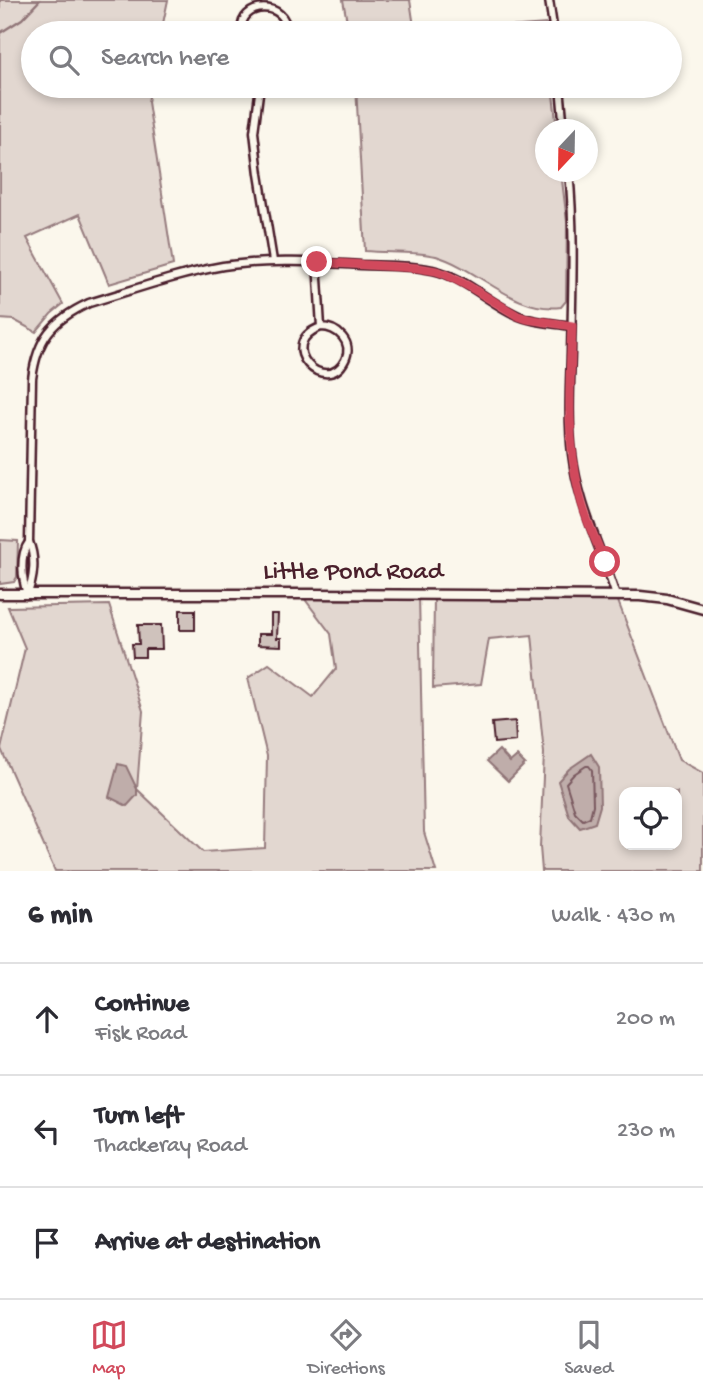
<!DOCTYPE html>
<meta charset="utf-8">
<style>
body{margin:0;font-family:"Gochi Hand",sans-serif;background:#f7f7f7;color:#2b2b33}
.controls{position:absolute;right:21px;bottom:21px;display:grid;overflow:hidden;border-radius:14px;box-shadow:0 4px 10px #0003}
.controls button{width:63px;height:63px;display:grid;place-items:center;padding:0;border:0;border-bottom:2px solid #e1e1e2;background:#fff;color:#2b2b33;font:35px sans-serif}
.compass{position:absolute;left:535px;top:119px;width:63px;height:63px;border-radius:50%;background:#fff;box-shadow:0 4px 10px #0003;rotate:202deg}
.stop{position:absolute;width:21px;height:21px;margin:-16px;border:5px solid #d1495b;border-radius:50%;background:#fff}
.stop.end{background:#d1495b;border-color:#fff;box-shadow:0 2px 7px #0008}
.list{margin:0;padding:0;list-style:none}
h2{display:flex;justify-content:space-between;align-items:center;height:91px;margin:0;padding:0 28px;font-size:30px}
h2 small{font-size:23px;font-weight:400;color:#7c7c81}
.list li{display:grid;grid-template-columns:46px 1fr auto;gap:21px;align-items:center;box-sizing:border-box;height:112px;padding:0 28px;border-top:2px solid #e1e1e2}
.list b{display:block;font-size:26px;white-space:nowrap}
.list p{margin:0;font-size:23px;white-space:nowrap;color:#7c7c81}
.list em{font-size:23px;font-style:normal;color:#7c7c81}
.icon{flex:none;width:38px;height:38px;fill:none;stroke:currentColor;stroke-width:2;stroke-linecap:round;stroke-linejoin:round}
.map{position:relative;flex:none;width:703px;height:871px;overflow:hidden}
.search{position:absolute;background:#fff;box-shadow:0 4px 10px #0003;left:21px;right:21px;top:21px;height:77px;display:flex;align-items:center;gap:18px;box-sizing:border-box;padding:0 24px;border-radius:38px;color:#7c7c81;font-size:26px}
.sheet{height:427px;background:#fff}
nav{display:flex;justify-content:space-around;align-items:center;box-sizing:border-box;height:98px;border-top:2px solid #e1e1e2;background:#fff;font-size:19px;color:#7c7c81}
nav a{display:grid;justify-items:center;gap:4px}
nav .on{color:#d1495b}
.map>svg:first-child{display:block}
.green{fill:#e2d7d0;stroke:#967b7e;stroke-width:2;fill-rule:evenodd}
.water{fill:#bfadaa;stroke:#907477;stroke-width:2}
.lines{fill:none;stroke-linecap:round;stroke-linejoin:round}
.shore{stroke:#79585e;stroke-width:2}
.stream{stroke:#907477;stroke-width:2.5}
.building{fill:#cfc2bc;stroke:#4a1f2b;stroke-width:2}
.minor-casing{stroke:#4a1f2b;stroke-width:11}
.tertiary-casing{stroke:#4a1f2b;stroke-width:13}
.minor{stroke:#fbf7ec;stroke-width:6}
.tertiary{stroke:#fbf7ec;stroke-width:8}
.route{stroke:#d1495b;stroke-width:9}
.labels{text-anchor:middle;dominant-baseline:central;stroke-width:6;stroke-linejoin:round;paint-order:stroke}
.street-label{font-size:26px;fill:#4a1f2b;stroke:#fbf7ec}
</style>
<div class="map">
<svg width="703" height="871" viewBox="0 0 703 871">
<rect width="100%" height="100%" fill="#fbf7ec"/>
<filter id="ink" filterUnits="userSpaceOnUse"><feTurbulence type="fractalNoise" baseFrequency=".0143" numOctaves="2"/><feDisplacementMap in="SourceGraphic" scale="14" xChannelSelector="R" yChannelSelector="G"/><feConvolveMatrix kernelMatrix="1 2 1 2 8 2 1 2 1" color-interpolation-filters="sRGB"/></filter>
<g filter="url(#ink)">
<!-- green -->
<g class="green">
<path d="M0,0H168L161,33H33V86H151L148,102L173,265L109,284L80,214L27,238L63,304L51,314L36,332L14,320L0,319Z"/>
<path d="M343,0H410L415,33H349Z"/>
<path d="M546,24L547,33H424Z"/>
<path d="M356,86H552L557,129L546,130V172H561L567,222L566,301L561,307C513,313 480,269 436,256C416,251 387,253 365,251Z"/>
<path d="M0,540L18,541L17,577L14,582L0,584Z"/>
<path d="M301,594L419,595L424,832L436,871H55L1,749L25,648L8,607L109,605L143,711L137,789L203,852L265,848L267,756L248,678L269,664L313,697L336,669L331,634Z"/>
<path d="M434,595L616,596L679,760L703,773V871H542L540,847L544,753L532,635L489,639L481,684L433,688ZM624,792H677V845H624Z"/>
</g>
<!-- water -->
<g class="water">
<path d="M499,750L510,762L517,756L525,764L508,781L487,761Z"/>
<path d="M591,754L599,767L600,806L595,823L580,828L569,816L558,781L569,769Z"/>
<path d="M118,764L126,766L137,789V795L127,806L109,797Z"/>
</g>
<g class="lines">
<!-- shore -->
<path class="shore" d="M586,766H589L592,770L593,805L590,817L583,820L575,812L566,783L574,774Z"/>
<!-- stream -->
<path class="stream" d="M0,33L22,19L40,0"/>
</g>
<!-- building -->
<g class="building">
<rect x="180" y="610" width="15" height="20"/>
<path d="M271,614H278L277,638H281V646L258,645V634H271Z"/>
<path d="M138,625H161L162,649H145V657H133L132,644H139Z"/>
<path d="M515,721L516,741L494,743L492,723Z"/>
</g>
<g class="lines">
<defs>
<g id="minor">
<path d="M549,0L554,33"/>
<path d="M242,33C237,0 290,0 286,33"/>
<path d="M260,86L254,132L259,174L273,261"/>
<path d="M560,86L564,130"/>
<path d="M569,172C575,232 572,292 571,353C570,386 568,420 572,454C578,504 601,548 616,596"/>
<path d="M317,262L321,327C273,344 326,398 345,360C354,342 337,327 321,327"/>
<path d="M27,594C22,579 19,555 29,542"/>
<path d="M27,595C34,579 36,558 29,542L32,379C37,339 52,320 89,303C133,290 178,274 223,266C269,259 315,262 361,265C387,266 415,265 440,272C469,281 492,305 519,316C535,323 555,323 571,326"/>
</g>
<path id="tertiary" d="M0,594H313L640,596L667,599L703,609"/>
</defs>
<!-- minor casing -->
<use href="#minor" class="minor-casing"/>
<!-- tertiary casing -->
<use href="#tertiary" class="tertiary-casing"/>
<!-- minor -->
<use href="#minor" class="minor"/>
<!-- tertiary -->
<use href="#tertiary" class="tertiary"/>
</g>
</g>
<g class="lines" filter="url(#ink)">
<!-- route -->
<path class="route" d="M317,262L418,268L436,271L445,274L470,287L518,316L527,319L572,326C570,381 566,437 579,492C584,516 595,539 605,562"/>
</g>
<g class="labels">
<!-- street labels -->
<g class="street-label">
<text x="353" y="573">Little Pond Road</text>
</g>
</g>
</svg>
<div class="controls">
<button><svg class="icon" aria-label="locate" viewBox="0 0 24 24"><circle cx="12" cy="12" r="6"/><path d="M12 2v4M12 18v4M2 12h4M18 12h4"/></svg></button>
</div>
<svg class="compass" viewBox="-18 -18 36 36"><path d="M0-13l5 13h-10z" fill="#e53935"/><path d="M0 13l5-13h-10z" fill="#7c7c81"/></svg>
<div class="stop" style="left:605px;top:562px"></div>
<div class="stop end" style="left:317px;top:262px"></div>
<div class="search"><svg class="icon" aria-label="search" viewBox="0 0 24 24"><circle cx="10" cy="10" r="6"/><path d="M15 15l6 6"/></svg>Search here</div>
</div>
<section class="sheet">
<h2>6 min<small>Walk · 430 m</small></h2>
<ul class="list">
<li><svg class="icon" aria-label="ahead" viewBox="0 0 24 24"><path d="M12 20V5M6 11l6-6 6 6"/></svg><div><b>Continue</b><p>Fisk Road</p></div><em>200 m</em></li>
<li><svg class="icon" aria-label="left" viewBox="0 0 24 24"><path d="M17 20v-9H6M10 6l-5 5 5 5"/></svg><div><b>Turn left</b><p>Thackeray Road</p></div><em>230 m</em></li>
<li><svg class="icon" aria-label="arrive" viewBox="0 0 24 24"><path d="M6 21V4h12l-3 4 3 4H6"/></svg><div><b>Arrive at destination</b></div></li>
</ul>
</section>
<nav>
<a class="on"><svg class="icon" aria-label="map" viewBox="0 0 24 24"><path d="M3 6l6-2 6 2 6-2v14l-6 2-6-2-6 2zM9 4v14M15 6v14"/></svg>Map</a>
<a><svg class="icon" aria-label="directions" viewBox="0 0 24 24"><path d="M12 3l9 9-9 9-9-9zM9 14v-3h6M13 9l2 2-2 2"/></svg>Directions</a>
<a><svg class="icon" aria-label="saved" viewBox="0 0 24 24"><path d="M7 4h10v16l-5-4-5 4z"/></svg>Saved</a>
</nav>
